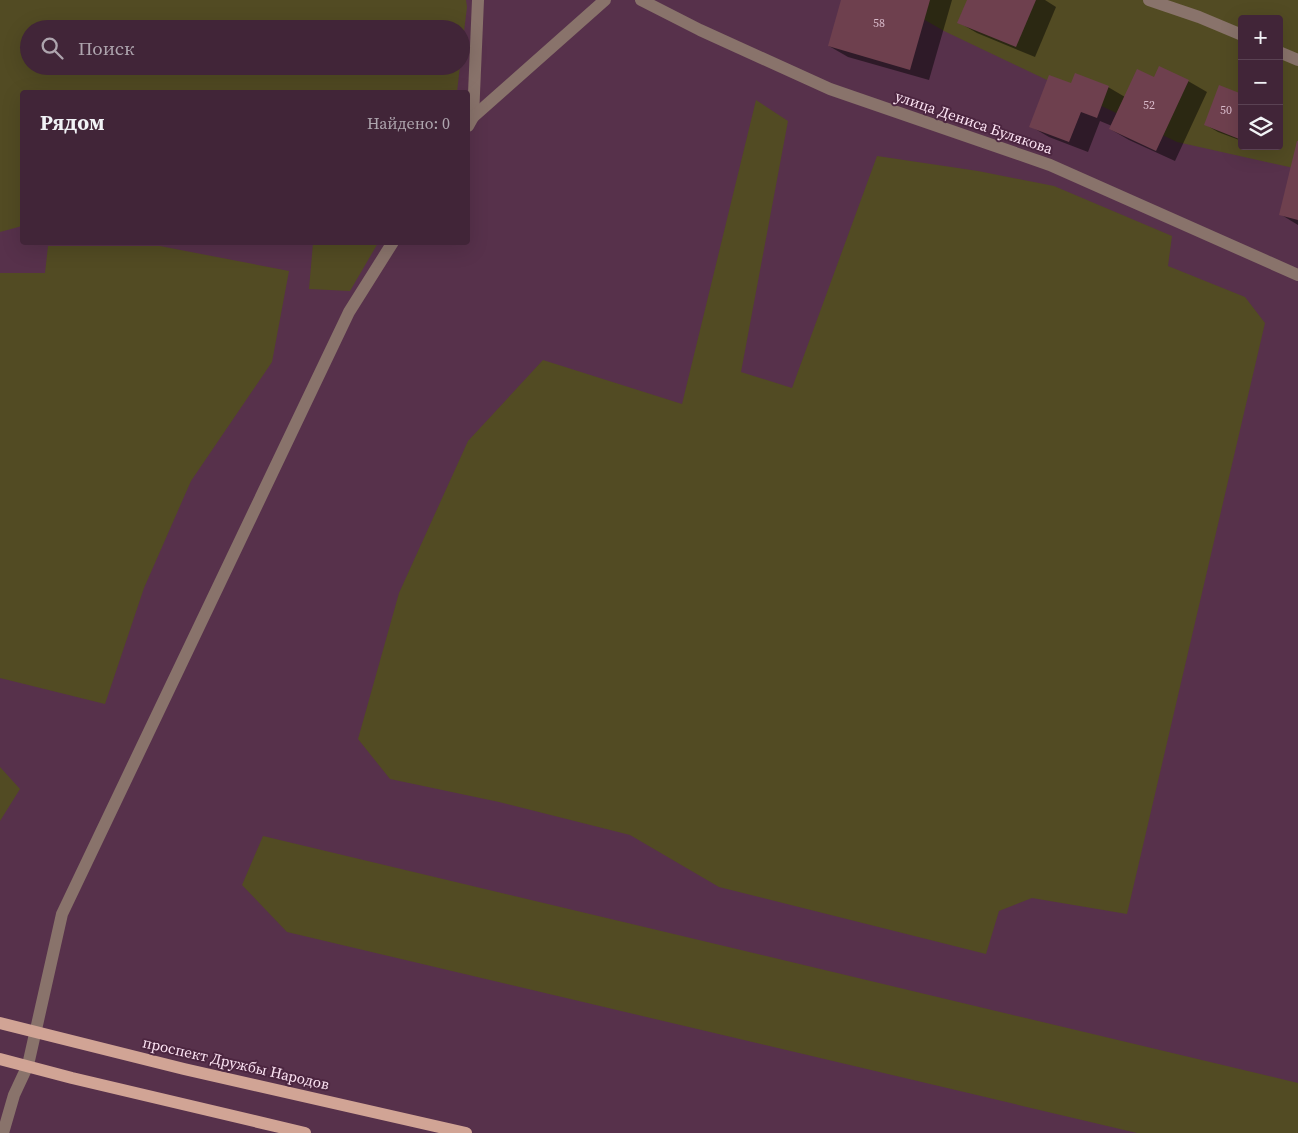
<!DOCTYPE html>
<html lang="ru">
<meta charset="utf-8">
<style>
body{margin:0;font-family:"Source Serif 4",serif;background:#4c3143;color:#f1f3f6}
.controls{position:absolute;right:15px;top:15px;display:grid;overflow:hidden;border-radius:5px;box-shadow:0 5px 20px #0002}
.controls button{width:45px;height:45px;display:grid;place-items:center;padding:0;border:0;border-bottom:1px solid #5a4253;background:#412538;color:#f1f3f6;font:25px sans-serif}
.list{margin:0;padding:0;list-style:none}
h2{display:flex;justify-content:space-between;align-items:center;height:65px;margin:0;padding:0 20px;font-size:21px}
h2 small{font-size:16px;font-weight:400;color:#aea5ae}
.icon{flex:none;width:28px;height:28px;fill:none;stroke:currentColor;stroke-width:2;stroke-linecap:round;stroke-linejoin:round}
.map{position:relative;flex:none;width:1298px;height:1133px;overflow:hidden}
.search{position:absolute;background:#412538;box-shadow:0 5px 20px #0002;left:20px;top:20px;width:450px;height:55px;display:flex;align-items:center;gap:12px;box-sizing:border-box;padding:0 18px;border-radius:28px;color:#aea5ae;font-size:19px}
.panel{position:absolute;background:#412538;box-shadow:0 5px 20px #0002;left:20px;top:90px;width:450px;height:155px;border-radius:5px}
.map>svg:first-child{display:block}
.green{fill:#524b23;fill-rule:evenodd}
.shadow{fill:#0007}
.building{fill:#6e404e}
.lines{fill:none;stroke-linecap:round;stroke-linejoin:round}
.minor{stroke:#89736b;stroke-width:12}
.major{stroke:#d1a495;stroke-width:12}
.labels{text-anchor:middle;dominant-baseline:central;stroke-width:4;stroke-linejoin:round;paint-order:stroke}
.number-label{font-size:12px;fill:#d8baca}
.street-label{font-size:15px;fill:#fce3f3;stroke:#4c2640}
</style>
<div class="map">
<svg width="1298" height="1133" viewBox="0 0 1298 1133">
<rect width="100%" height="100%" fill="#57314b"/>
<!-- green -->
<g class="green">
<path d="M0,0H466L467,7L461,56V29H29V66H460L457,92H22V226L0,232Z"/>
<path d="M890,0H1298V169L1177,142L944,31ZM1242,19H1279V146H1242Z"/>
<path d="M756,100L788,121L741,372L792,388L877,156L978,171L1054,186L1172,236L1168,266L1245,297L1265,323L1127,914L1032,898L999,911L986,954L719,887L630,835L499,802L390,779L358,739L399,593L468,441L543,360L682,404Z"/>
<path d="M313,243V242L378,243L350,291L309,289Z"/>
<path d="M48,246H160L289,271L272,362L191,481L144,588L105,704L0,678V273H45Z"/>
<path d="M0,767L20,789L0,821Z"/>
<path d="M263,836L1298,1083V1133H1137L287,932L242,885Z"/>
</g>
<!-- shadow -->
<g class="shadow">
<path d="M842,0H952L929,80L848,57L829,46Z"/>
<path d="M968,0H1045L1056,7L1035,57L977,33L958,22Z"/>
<path d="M1155,78L1188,81L1207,92L1175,161L1129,140L1110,129L1112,126L1100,121L1088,152L1049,137L1030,126L1071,85L1108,87L1125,97Z"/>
<path d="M1242,96V141L1218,132L1206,125Z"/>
<path d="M1298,146V225L1280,214Z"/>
</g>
<!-- building -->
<g class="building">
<path d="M841,0H930L910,70L828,46Z"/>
<path d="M967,0H1036L1016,47L957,23Z"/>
<path d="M1159,66L1189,80L1156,151L1109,129L1137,69L1154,77Z"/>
<path d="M1075,73L1109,86L1097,118L1081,112L1069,142L1029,127L1049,75L1071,83Z"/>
<path d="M1219,85L1242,94V131L1239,139L1204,125Z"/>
<path d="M1297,141H1298V220L1279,215Z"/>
</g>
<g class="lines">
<!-- minor -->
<g class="minor">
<path d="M641,0L700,30L830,89L1050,165L1298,275"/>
<path d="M1149,0L1199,17L1242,35"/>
<path d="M1279,52L1298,60"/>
<path d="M473,117L478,0"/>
<path d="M468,126L473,117L605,0"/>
<path d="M3,1133L14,1095L28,1065L62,914L349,312L393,242"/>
</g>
<!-- major -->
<g class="major">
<path d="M0,1023L184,1069L466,1133"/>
<path d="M0,1059L72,1078L305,1133"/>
</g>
</g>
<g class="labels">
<!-- number labels -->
<g class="number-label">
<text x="879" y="23">58</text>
<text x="1149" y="105">52</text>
<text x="1226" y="110">50</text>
</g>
<!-- street labels -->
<g class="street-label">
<text transform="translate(974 122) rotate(19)">улица Дениса Булякова</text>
<text transform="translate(236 1063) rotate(13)">проспект Дружбы Народов</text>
</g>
</g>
</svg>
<div class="controls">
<button>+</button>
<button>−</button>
<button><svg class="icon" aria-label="layers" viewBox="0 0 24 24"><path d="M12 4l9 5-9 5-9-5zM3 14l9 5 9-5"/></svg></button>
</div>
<div class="search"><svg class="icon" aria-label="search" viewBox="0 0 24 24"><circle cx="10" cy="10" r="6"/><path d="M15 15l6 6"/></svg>Поиск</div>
<section class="panel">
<h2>Рядом<small>Найдено: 0</small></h2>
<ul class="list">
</ul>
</section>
</div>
